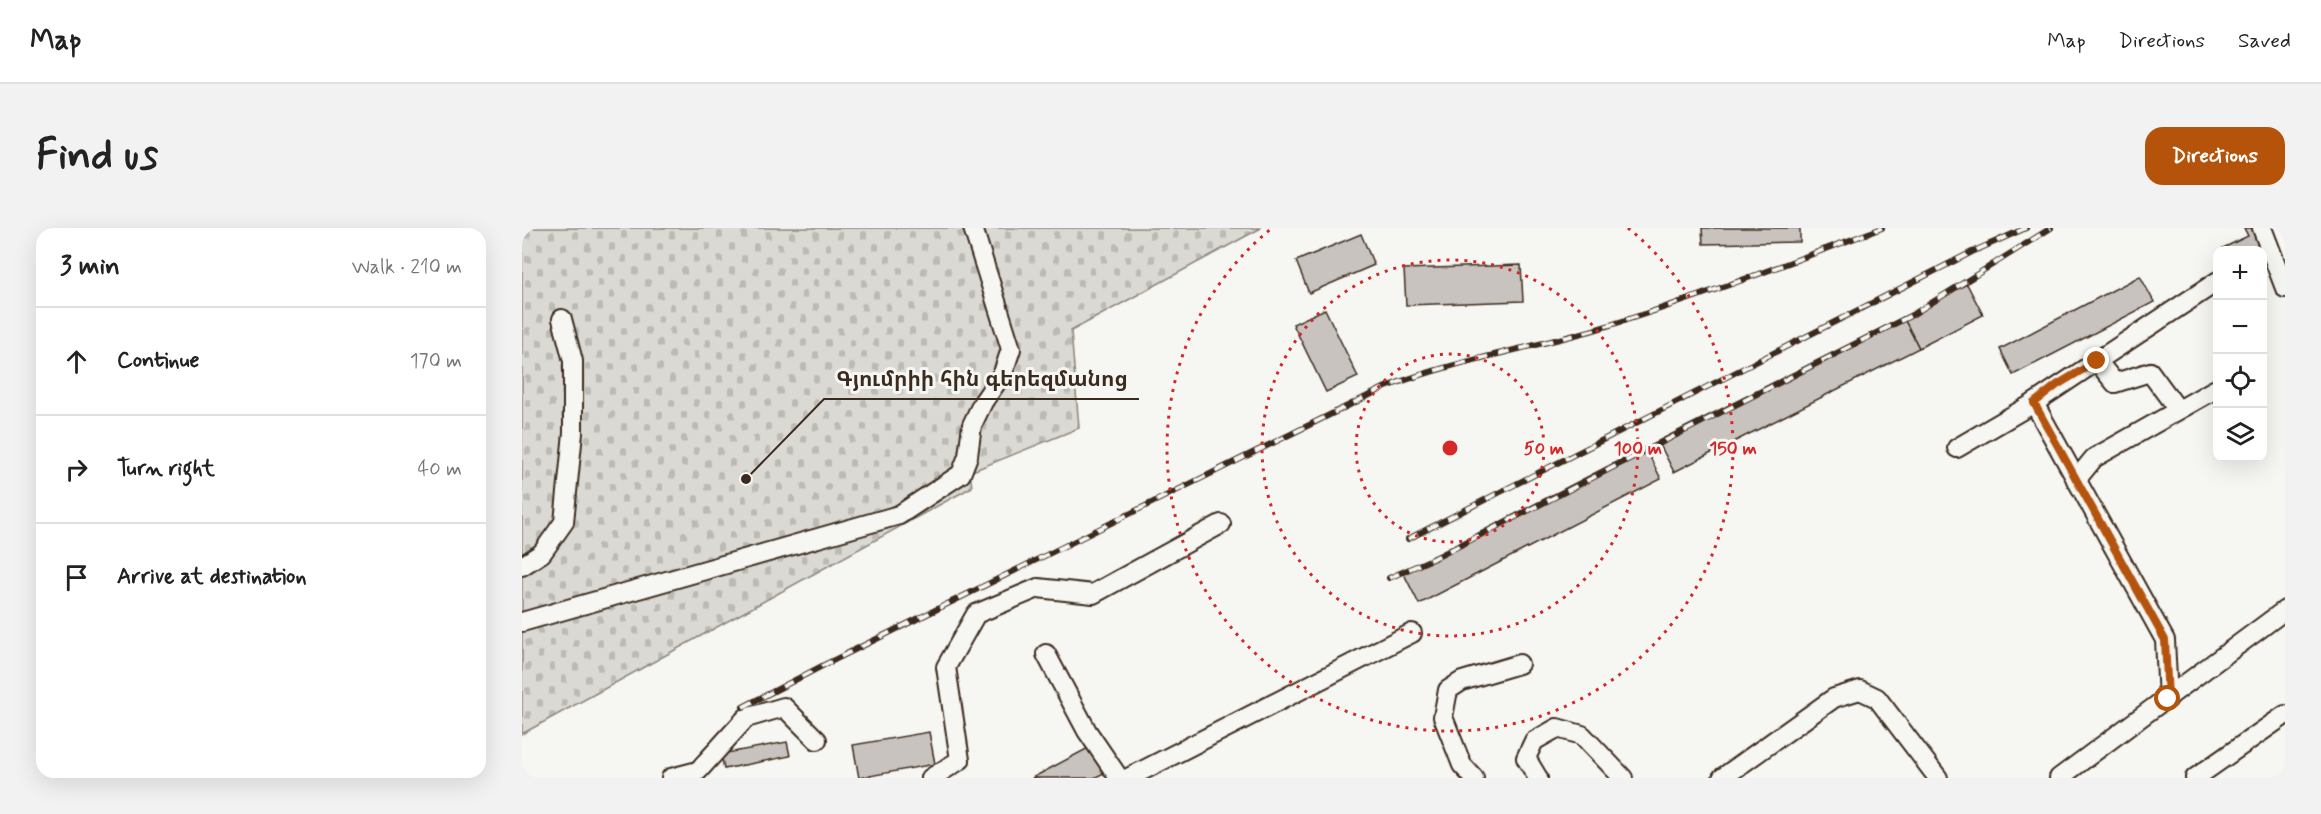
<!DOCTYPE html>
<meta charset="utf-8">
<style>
body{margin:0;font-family:Mynerve,"Noto Sans Armenian",sans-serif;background:#f2f2f2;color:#222}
.controls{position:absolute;right:18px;top:18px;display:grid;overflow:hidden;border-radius:12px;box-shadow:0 6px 24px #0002}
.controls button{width:54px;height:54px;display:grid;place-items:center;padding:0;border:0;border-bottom:2px solid #e0e0e0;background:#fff;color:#222;font:30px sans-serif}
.stop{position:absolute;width:18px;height:18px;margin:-14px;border:4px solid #b45309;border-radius:50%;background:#fff}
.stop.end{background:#b45309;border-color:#fff;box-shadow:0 2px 6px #0008}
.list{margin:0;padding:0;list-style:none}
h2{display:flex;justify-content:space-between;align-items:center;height:78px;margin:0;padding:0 24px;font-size:26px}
h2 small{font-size:20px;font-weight:400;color:#767676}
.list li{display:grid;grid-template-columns:39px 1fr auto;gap:18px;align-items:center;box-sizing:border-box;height:108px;padding:0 24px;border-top:2px solid #e0e0e0}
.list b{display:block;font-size:22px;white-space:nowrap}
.list em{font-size:20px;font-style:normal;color:#767676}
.icon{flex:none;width:33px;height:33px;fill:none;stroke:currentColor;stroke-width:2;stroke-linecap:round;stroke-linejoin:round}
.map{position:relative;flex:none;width:1763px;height:550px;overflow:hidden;border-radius:18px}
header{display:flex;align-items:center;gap:36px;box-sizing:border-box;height:84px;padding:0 30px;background:#fff;border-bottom:2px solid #e0e0e0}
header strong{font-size:28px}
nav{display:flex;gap:33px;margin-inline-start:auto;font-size:21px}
.intro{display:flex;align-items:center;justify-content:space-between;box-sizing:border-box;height:144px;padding:0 36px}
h1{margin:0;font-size:42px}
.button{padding:15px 27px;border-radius:18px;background:#b45309;color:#fff;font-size:21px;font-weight:700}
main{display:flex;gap:36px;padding:0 36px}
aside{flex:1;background:#fff;border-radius:18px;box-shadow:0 6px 24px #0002}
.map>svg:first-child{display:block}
.cemetery{fill:url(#cemetery-stones);stroke:#8a8278;stroke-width:1.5}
.building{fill:#c8c3be;stroke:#3b2a1e;stroke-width:1.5}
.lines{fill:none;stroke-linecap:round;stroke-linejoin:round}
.minor-casing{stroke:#3b2a1e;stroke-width:22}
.minor{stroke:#f6f6f2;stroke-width:18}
.rail-casing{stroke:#3b2a1e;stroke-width:6}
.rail{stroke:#f6f6f2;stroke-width:4;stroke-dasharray:11;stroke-linecap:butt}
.route{stroke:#b45309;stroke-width:8}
.ring{fill:none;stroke:#d62828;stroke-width:3;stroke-dasharray:3 6}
.centre{fill:#d62828;stroke:#f6f6f2;stroke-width:3}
.ring-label{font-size:18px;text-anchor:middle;font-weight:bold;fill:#d62828;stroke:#f6f6f2;stroke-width:6;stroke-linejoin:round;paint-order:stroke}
.leader{fill:none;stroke:#3b2a1e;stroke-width:2}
.callout-dot{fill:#3b2a1e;stroke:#f6f6f2;stroke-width:2}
.callout-label{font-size:21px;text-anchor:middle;font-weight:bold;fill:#3b2a1e;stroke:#f6f6f2;stroke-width:6;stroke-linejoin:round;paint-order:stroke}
</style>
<header>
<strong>Map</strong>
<nav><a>Map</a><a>Directions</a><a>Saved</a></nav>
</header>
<div class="intro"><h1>Find us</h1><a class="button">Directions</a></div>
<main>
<aside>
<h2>3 min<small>Walk · 210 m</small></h2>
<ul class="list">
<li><svg class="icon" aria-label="ahead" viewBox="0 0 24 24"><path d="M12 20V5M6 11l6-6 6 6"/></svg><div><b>Continue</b></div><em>170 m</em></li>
<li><svg class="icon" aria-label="right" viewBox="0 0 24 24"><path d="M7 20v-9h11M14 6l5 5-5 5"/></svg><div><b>Turn right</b></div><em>40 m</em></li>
<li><svg class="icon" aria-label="arrive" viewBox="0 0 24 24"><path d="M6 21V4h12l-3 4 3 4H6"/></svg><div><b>Arrive at destination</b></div></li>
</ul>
</aside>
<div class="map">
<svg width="1763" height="550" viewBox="0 0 1763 550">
<defs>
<pattern id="cemetery-stones" width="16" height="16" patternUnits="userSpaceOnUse" patternTransform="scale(1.5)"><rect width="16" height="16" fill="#dad9d3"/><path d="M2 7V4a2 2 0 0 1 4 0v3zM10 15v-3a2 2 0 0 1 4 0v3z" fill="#bcbab5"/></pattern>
</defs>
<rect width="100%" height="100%" fill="#f6f6f2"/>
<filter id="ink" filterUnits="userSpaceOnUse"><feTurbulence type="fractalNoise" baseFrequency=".0167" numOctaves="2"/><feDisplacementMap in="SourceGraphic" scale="12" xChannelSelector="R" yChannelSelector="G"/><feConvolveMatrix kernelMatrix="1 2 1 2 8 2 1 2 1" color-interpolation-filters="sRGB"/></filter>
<g filter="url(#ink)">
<!-- cemetery -->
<path class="cemetery" d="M0,0H739L549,103L557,200L448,244L450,259L0,506Z"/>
<!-- building -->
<g class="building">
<path d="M1180,0H1278V14L1181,16Z"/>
<path d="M1722,0H1732L1740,22H1703L1701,20L1726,8Z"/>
<path d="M839,6L852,37L787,65L774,33Z"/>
<path d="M999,37L1001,73L884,77L882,41Z"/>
<path d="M1618,48L1632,74L1491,147L1478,121Z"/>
<path d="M1445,56L1461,87L1397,120L1381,89Z"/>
<path d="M803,81L836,149L804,164L771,96Z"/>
<path d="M1381,89L1397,120L1152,244L1136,213Z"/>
<path d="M1123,219L1139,251L897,376L881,344Z"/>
<path d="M407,504L413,536L337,550L331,517Z"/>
<path d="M265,514L268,528L202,541L199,526Z"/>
<path d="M570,518L584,544L572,550H510Z"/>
</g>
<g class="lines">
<defs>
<g id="minor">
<path d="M1740,0L1763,60"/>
<path d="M1575,133L1696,53"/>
<path d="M1435,220L1512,175"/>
<path d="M1554,252L1572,230L1692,162"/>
<path d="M0,338L20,325L42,294L51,205V133L40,91"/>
<path d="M0,394L377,287L439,246L446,228L450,197L461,174L481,145L489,121L451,0"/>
<path d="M524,426L565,503L597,550"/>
<path d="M1646,471L1643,412L1512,175L1575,133L1593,155L1628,144L1656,182"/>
<path d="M149,550L176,543L224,490L262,479L295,512"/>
<path d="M409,550L438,532L424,439L454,386L516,360L571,366L699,296"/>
<path d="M606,550L890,405"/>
<path d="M952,550L940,537L921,489L926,462L940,453L997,436"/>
<path d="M1016,550L1004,530L1012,513L1035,500L1060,507L1101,550"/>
<path d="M1200,550L1312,470L1338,462L1355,470L1416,550"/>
<path d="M1537,550L1763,382"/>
<path d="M1673,550L1763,487"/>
</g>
</defs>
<!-- minor casing -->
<use href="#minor" class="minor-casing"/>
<!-- minor -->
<use href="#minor" class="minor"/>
<defs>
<g id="rail">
<path d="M886,311L1450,24L1504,0"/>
<path d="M867,350L919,327L1390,87L1529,0"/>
<path d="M221,479L302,437L864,159C932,133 1005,121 1075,101C1171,72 1266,35 1360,0"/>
</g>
</defs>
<!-- rail casing -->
<use href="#rail" class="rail-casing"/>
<!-- rail -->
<use href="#rail" class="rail"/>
</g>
</g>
<g class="lines" filter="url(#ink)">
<!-- route -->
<path class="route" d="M1575,133L1535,157L1512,175L1643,412L1646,471"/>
</g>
<!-- distance rings -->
<g class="ring">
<circle cx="928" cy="220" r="94"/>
<circle cx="928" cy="220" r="188"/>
<path d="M1106 0A283 283 0 1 1 750 0"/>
</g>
<circle cx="928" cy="220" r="9" class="centre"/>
<g class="ring-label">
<text x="1022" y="226">50 m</text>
<text x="1116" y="226">100 m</text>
<text x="1211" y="226">150 m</text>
</g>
<!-- callouts -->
<path class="leader" d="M224 251L302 171H617"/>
<circle class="callout-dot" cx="224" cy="251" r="6"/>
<g class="callout-label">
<text x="460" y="158">Գյումրիի հին գերեզմանոց</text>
</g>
</svg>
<div class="controls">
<button>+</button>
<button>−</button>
<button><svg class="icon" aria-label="locate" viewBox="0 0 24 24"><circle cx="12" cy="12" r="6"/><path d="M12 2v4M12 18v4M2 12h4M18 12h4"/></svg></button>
<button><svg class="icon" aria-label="layers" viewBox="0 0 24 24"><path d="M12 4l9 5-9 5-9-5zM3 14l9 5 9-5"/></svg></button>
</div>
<div class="stop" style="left:1646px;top:471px"></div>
<div class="stop end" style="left:1575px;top:133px"></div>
</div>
</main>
